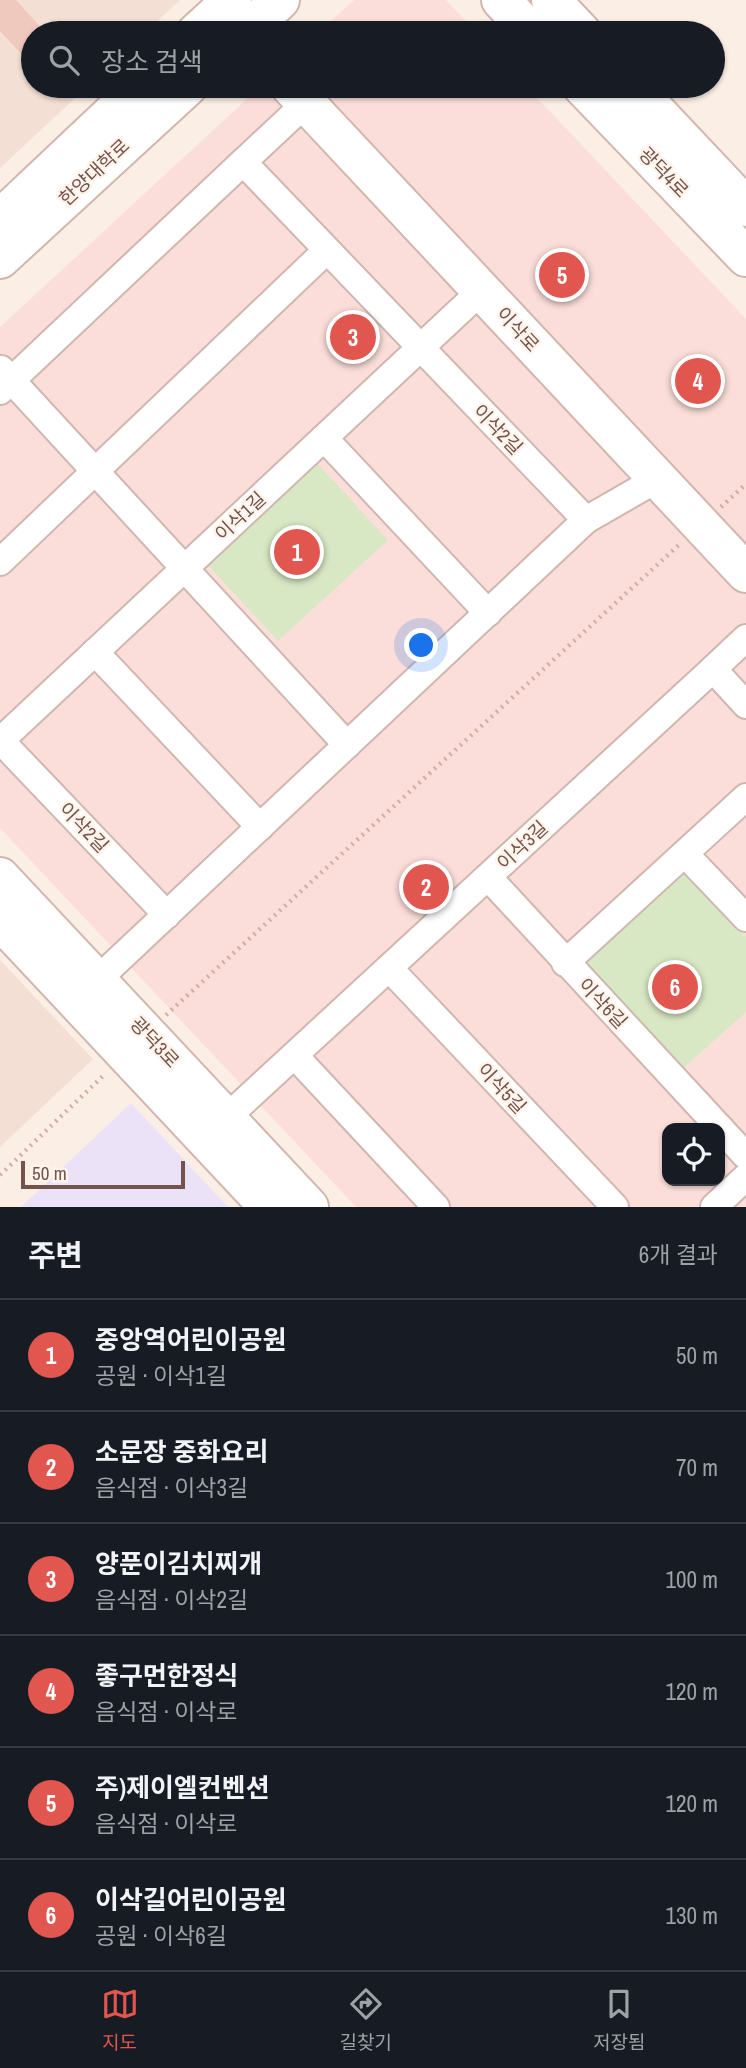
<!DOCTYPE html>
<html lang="ko">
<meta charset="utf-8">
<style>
body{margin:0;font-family:"Archivo Narrow","Noto Sans KR",sans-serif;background:#242831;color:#f1f3f6}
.controls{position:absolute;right:21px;bottom:21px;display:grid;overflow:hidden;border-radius:14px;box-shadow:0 2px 5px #0004}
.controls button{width:63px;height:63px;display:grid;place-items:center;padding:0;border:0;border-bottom:2px solid #363941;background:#171b24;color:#f1f3f6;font:35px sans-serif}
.scale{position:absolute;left:21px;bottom:18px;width:164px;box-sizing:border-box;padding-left:7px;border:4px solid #73534b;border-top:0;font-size:19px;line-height:24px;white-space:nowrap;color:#73534b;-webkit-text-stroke:5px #fef4eb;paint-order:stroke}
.you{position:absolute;left:422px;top:646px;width:24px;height:24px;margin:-18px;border:5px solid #fff;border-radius:50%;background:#1a73e8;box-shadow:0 0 0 10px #1a73e833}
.badge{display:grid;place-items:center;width:46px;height:46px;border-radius:50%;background:#e1564f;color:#fff;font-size:23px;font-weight:700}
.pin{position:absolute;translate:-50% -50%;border:4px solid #fff;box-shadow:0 2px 7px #0006}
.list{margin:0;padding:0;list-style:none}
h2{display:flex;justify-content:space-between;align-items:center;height:91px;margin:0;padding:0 28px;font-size:30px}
h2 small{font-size:23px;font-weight:400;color:#9ea1a6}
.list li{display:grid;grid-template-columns:46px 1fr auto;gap:21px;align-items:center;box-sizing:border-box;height:112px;padding:0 28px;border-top:2px solid #363941}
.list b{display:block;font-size:26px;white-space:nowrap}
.list p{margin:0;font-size:23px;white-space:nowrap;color:#9ea1a6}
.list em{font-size:23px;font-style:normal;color:#9ea1a6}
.icon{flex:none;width:38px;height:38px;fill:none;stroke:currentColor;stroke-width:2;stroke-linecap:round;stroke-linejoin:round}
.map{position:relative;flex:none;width:746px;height:1207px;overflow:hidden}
.search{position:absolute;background:#171b24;box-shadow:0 2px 5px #0004;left:21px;right:21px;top:21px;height:77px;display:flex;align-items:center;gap:18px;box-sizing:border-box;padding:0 24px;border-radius:38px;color:#9ea1a6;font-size:26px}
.sheet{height:763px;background:#171b24}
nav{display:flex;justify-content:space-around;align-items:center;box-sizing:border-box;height:98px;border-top:2px solid #363941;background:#171b24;font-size:19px;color:#9ea1a6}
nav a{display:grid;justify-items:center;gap:4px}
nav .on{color:#e1564f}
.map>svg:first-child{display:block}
.residential{fill:#f3dfd4}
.commercial{fill:#fbded9;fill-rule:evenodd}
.education{fill:#ece2f8}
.green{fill:#d9e8c4}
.building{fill:#f0c9be}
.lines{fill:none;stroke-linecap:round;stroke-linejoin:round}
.street-casing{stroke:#cfb7af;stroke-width:30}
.secondary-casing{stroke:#d1b6ac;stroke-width:42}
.path{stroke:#d5aca1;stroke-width:4.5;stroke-dasharray:2 5;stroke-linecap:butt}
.street{stroke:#fff;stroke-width:26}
.secondary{stroke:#fff;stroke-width:38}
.labels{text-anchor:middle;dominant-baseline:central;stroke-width:5;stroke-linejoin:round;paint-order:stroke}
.street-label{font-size:19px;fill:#73534b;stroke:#fef4eb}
</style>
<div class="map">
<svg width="746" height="1207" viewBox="0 0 746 1207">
<rect width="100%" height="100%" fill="#fbefe5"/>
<!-- residential -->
<g class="residential">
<path d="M0,0H180L145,33H33V86H88L0,168Z"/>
<path d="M0,960L93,1059L0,1147Z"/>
</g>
<!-- commercial -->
<g class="commercial">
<path d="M354,0H446L477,33H318Z"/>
<path d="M261,86H526L746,319V1207H356L0,828V327ZM667,1128H720V1181H667Z"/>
</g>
<!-- education -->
<path class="education" d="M131,1103L228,1207H21Z"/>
<!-- green -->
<g class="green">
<path d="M315,461L388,540L278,641L206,563Z"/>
<path d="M685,869L746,937V1012L680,1071L581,962Z"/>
</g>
<!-- building -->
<path class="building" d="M0,0H16L46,33H33V58L29,62L0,31Z"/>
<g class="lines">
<defs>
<g id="street">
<path d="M243,162L306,103"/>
<path d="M1,369L347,745"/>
<path d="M0,391L243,162L586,520L97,980"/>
<path d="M324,438L488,613"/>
<path d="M586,520L659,478"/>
<path d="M0,562L327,250"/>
<path d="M95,652L260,827"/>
<path d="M713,669L746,638"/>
<path d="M0,740L167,915"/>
<path d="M0,741L481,291"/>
<path d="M686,855L746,918"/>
<path d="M488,877L720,1128"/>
<path d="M565,963L746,797"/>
<path d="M389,968L615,1207"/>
<path d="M295,1056L436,1207"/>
<path d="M226,1118L713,669L746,705"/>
<path d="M720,1128L746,1156"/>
<path d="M714,1207L746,1177"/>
</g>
<g id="secondary">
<path d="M501,0L532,33"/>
<path d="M551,0L582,33"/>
<path d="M196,33L232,0"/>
<path d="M245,33L280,0"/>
<path d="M290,86L746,573"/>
<path d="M582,86L746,257"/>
<path d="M632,86L746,207"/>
<path d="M0,219L141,86"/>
<path d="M0,259L188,86"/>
<path d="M0,877L309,1207"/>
<path d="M0,920L269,1207"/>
</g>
</defs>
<!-- street casing -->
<use href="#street" class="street-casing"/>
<!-- secondary casing -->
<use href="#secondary" class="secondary-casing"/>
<!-- path -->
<g class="path">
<path d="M721,507L746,484"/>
<path d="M166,1015L681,543"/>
<path d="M0,1175L104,1075"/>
</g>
<!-- street -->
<use href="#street" class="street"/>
<!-- secondary -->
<use href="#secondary" class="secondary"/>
</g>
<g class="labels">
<!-- street labels -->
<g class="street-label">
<text transform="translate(94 172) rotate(-43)">한양대학로</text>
<text transform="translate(664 172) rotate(46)">광덕4로</text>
<text transform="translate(518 329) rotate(47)">이삭로</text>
<text transform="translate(498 429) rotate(46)">이삭2길</text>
<text transform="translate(240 516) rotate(-43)">이삭1길</text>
<text transform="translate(84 827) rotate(46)">이삭2길</text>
<text transform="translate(522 845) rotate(-43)">이삭3길</text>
<text transform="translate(603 1003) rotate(47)">이삭6길</text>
<text transform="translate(155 1042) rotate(47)">광덕3로</text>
<text transform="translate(502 1088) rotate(47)">이삭5길</text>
</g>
</g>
</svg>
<div class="controls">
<button><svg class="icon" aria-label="locate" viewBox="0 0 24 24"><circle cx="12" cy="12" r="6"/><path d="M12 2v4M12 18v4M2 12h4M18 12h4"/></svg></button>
</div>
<div class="scale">50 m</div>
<div class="you"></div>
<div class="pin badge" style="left:297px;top:552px">1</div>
<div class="pin badge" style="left:426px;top:887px">2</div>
<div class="pin badge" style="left:353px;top:337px">3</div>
<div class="pin badge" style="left:698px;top:381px">4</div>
<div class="pin badge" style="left:562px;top:275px">5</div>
<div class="pin badge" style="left:675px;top:987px">6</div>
<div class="search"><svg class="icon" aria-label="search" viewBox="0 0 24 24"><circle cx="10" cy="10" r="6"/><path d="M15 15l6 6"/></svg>장소 검색</div>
</div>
<section class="sheet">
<h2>주변<small>6개 결과</small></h2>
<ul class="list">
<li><span class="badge">1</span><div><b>중앙역어린이공원</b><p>공원 · 이삭1길</p></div><em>50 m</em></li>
<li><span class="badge">2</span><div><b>소문장 중화요리</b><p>음식점 · 이삭3길</p></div><em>70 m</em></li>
<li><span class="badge">3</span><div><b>양푼이김치찌개</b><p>음식점 · 이삭2길</p></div><em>100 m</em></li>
<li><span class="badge">4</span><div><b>좋구먼한정식</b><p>음식점 · 이삭로</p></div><em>120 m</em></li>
<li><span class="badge">5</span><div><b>주)제이엘컨벤션</b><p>음식점 · 이삭로</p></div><em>120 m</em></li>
<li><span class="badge">6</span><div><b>이삭길어린이공원</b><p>공원 · 이삭6길</p></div><em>130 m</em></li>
</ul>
</section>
<nav>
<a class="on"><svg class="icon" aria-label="map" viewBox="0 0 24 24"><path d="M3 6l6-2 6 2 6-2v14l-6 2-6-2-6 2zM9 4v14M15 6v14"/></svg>지도</a>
<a><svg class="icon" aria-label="directions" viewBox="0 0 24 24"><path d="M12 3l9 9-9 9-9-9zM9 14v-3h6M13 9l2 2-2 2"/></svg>길찾기</a>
<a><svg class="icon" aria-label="saved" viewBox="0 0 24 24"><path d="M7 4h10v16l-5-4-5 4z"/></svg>저장됨</a>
</nav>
